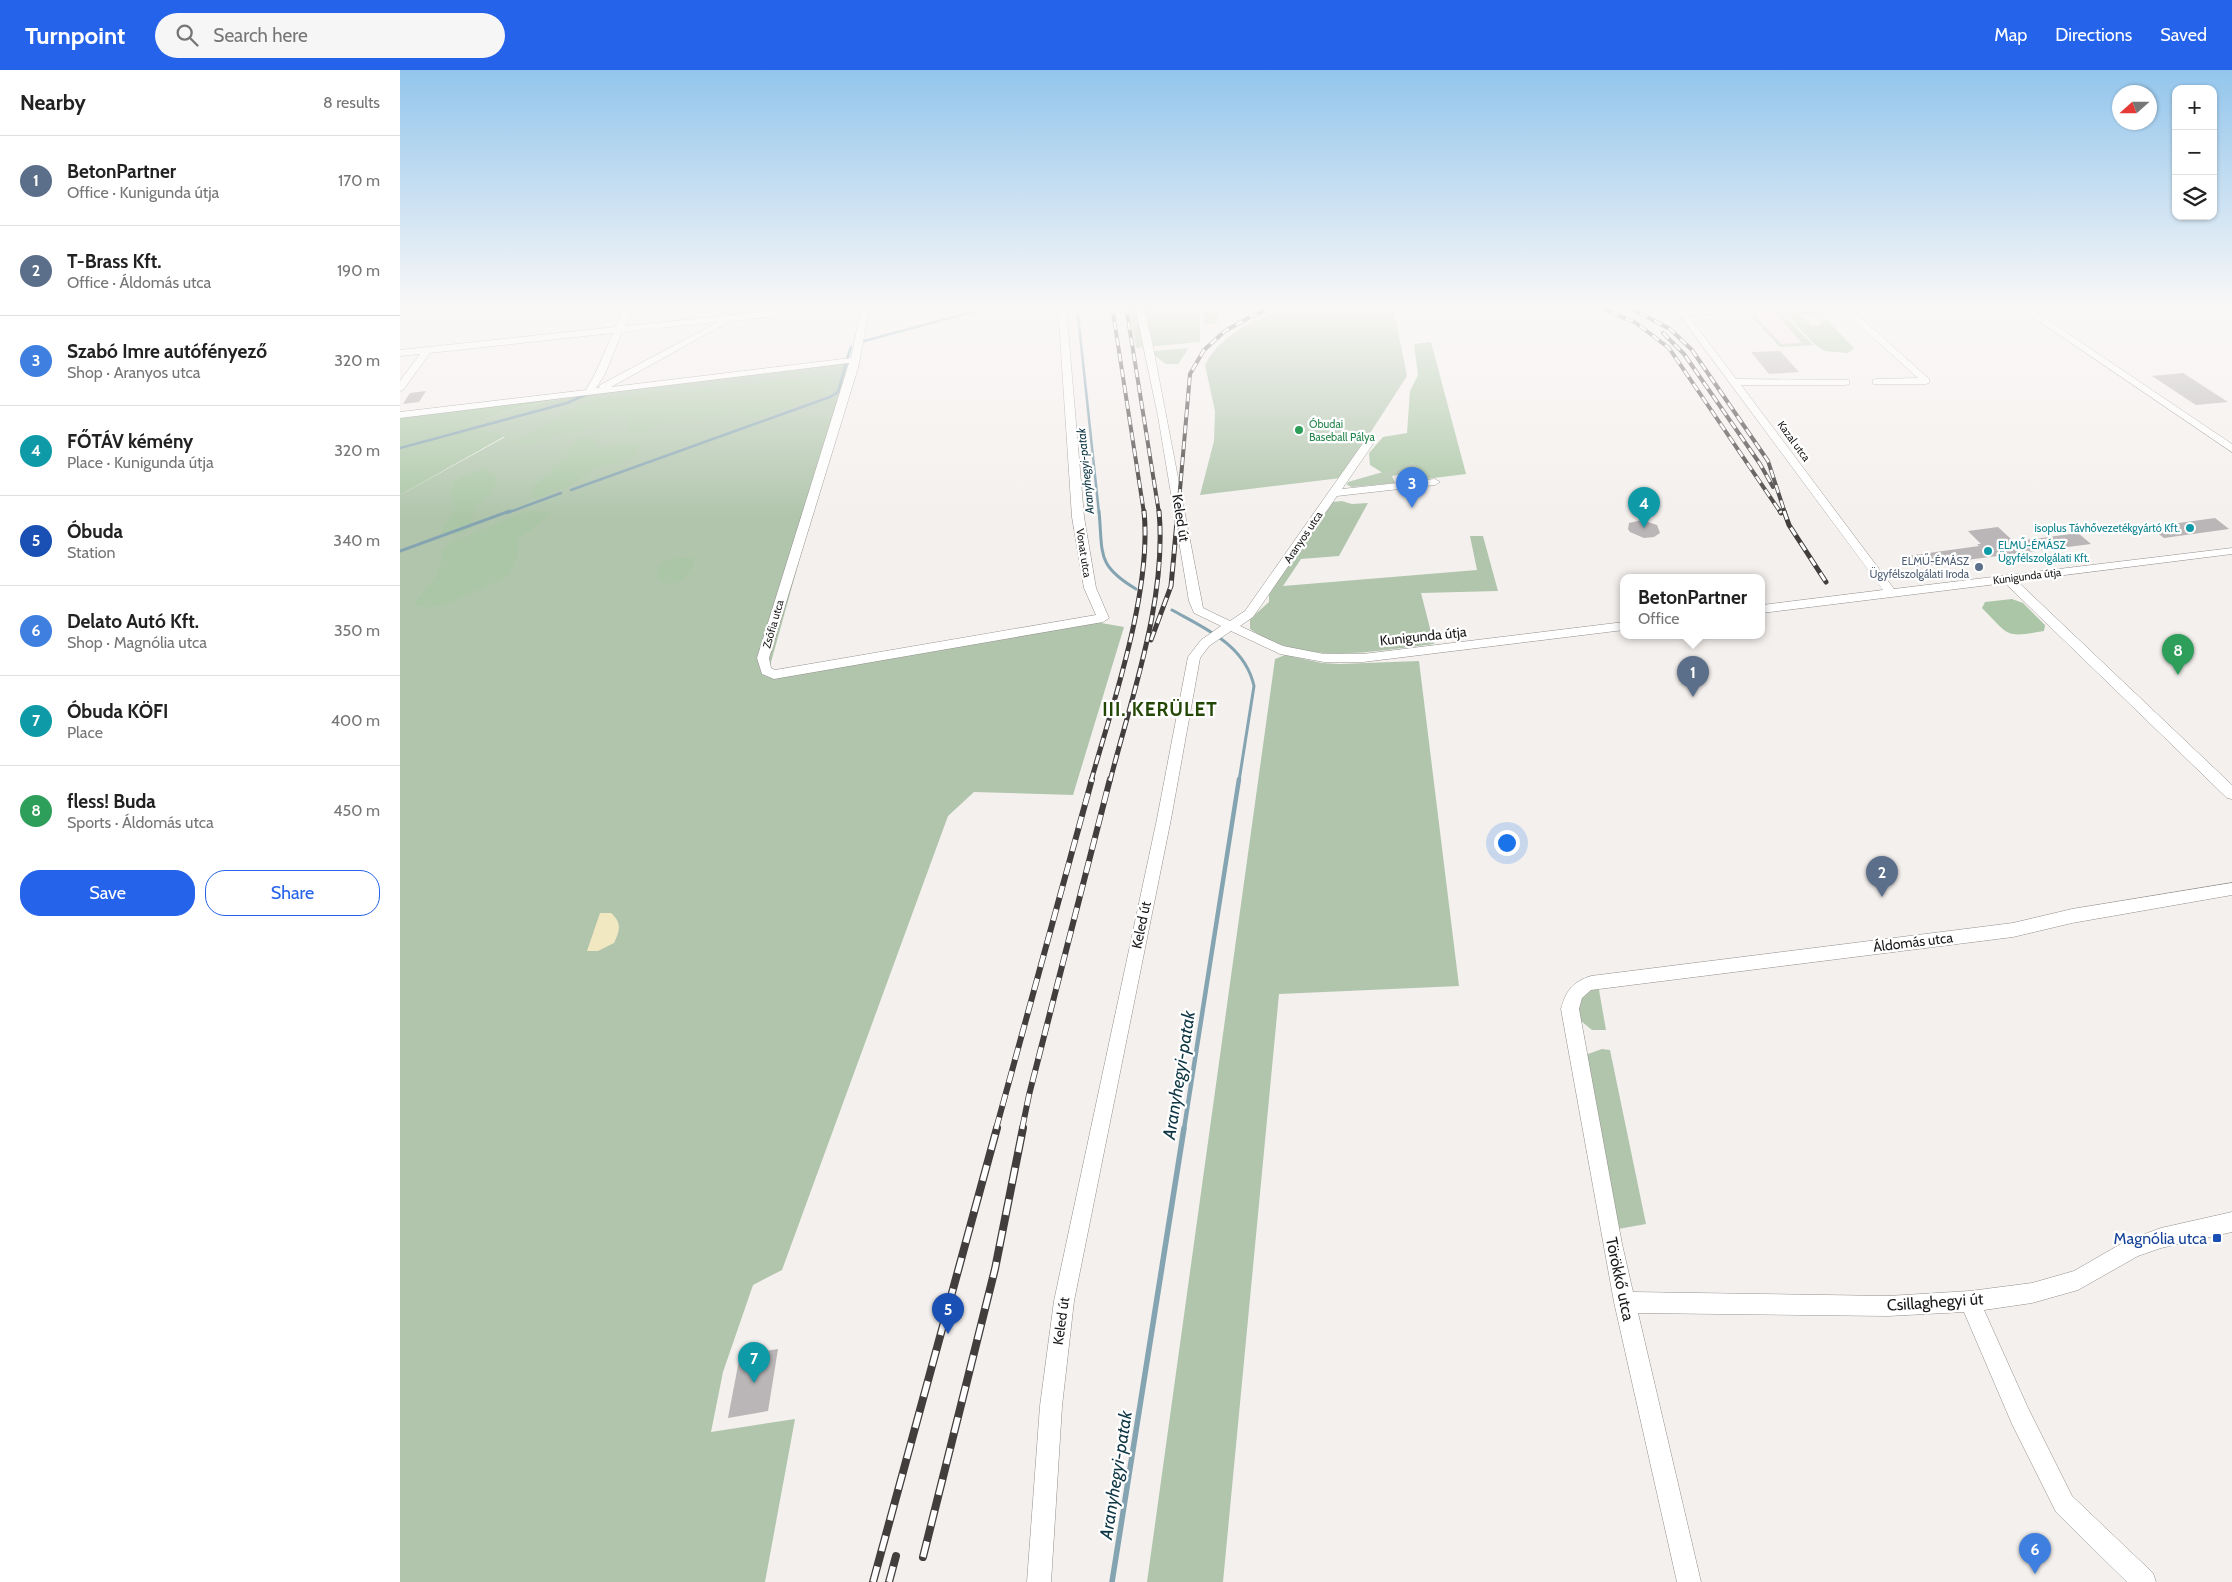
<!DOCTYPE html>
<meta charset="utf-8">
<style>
body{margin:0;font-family:Cabin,sans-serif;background:#f6f6f6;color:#222}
.controls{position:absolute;right:15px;top:15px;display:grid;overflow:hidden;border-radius:10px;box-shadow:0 1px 4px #0004}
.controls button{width:45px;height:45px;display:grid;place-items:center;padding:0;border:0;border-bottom:1px solid #e0e0e0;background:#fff;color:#222;font:25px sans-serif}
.compass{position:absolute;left:1712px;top:15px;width:45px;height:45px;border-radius:50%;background:#fff;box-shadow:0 1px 4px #0004;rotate:249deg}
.you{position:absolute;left:1106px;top:772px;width:18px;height:18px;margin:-12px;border:4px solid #fff;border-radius:50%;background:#1a73e8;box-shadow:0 0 0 8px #1a73e833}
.badge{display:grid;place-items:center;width:32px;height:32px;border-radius:50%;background:#2563eb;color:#fff;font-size:16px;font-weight:700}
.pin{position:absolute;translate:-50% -41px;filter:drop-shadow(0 1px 2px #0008)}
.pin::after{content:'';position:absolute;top:26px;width:18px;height:15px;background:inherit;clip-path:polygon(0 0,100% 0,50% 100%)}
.popup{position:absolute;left:1220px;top:504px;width:145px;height:65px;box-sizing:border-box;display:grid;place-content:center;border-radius:10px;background:#fff;filter:drop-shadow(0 1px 4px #0005);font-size:16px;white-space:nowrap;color:#767676}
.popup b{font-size:19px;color:#222}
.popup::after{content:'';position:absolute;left:50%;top:100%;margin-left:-10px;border:10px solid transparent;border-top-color:#fff}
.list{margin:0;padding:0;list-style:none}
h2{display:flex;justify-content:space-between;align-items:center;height:65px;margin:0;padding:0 20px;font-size:21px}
h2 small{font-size:16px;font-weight:400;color:#767676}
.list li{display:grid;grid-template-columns:32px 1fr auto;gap:15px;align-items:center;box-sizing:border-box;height:90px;padding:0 20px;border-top:1px solid #e0e0e0}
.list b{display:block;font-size:19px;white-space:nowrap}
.list p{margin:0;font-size:16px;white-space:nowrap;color:#767676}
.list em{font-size:16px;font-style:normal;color:#767676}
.actions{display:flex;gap:10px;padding:15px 20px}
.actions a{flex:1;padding:11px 0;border:1px solid #2563eb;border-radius:20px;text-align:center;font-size:18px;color:#2563eb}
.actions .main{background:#2563eb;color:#fff}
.icon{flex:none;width:28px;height:28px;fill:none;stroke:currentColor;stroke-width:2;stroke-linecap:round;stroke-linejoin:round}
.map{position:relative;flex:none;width:1832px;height:1512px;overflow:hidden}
header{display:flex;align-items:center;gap:30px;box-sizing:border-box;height:70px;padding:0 25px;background:#2563eb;color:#fff}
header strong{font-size:24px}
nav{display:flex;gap:28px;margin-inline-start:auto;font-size:18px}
.search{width:350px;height:45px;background:#f6f6f6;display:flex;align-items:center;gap:12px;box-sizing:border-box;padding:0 18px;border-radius:28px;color:#767676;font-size:19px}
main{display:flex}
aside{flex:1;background:#fff}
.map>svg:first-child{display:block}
.commercial{fill:#f8e0ea}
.green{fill:#b0c5ac}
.forest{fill:#abc6a6}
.sand{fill:#f1e8c2}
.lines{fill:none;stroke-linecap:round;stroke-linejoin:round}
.stream-far3{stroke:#85a4b1;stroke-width:2.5}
.stream-far2{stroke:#85a4b1;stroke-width:3}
.stream-far1{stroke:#85a4b1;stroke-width:4.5}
.stream{stroke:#85a4b1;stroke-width:5.5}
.building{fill:#bab5b6}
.minor-casing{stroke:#938f8d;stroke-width:1}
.minor{fill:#fff;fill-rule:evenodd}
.rail-far3-casing{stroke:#413e3d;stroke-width:4}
.rail-far2-casing{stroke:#413e3d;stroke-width:5}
.rail-far1-casing{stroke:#413e3d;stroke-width:6}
.rail-casing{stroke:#413e3d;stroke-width:8}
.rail-far3{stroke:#fff;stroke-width:2.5;stroke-dasharray:8;stroke-linecap:butt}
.rail-far2{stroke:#fff;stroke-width:3;stroke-dasharray:9;stroke-linecap:butt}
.rail-far1{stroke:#fff;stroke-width:4.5;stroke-dasharray:12;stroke-linecap:butt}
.rail{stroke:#fff;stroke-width:5.5;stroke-dasharray:16;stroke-linecap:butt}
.leisure-dot{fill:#2e9e5b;stroke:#fff;stroke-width:2}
.culture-dot{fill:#0f9aa8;stroke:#fff;stroke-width:2}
.service-dot{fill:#5c6f8a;stroke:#fff;stroke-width:2}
.transit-dot{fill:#1a4fb4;stroke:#fff;stroke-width:2}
.labels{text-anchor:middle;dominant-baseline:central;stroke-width:4.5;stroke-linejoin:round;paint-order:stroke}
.far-leisure-label{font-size:11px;fill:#27864d;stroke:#fff;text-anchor:start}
.far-street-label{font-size:11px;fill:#1b1918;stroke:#fff}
.far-culture-label{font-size:11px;fill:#0d838f;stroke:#fff;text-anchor:end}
.far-service-label{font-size:11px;fill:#4e5e75;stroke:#fff;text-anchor:end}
.far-water-label{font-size:12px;font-style:italic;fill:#0e3644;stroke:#fff}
.street-label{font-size:14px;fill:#1b1918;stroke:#fff}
.near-transit-label{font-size:16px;fill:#164399;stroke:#fff;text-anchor:end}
.near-street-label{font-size:16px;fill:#1b1918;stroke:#fff}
.near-water-label{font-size:18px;font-style:italic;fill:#0e3644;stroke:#fff}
.district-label{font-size:19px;font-weight:bold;letter-spacing:1px;fill:#234704;stroke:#fff}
</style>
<header>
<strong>Turnpoint</strong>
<div class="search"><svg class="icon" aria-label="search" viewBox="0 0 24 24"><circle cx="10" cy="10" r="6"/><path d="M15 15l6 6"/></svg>Search here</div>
<nav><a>Map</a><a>Directions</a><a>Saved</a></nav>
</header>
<main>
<aside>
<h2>Nearby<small>8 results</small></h2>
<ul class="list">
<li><span class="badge" style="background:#5c6f8a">1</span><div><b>BetonPartner</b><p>Office · Kunigunda útja</p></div><em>170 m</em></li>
<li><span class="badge" style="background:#5c6f8a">2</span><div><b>T-Brass Kft.</b><p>Office · Áldomás utca</p></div><em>190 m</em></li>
<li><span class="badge" style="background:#3f7fe0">3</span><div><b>Szabó Imre autófényező</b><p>Shop · Aranyos utca</p></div><em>320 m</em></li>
<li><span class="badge" style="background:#0f9aa8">4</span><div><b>FŐTÁV kémény</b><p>Place · Kunigunda útja</p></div><em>320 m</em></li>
<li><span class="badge" style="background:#1a4fb4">5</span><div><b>Óbuda</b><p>Station</p></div><em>340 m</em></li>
<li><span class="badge" style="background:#3f7fe0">6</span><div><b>Delato Autó Kft.</b><p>Shop · Magnólia utca</p></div><em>350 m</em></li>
<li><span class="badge" style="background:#0f9aa8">7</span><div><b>Óbuda KÖFI</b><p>Place</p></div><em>400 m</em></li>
<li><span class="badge" style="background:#2e9e5b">8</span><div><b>fless! Buda</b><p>Sports · Áldomás utca</p></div><em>450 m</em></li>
</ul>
<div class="actions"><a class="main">Save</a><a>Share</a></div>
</aside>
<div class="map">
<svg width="1832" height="1512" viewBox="0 0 1832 1512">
<rect width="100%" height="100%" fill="#f4f0ee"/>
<!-- commercial -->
<path class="commercial" d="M1383,244L1413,275L1380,277L1351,246Z"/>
<!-- green -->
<g class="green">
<path d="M729,236H800V272L736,278Z"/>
<path d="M894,236H993L1007,306L941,408L800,425L814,371L815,341L805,295C821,263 861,246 894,236Z"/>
<path d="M1376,244L1387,248L1413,275L1380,277L1351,246H1355L1381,274L1402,273Z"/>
<path d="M789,278L778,294H766L754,285V281Z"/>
<path d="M455,290L368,603L690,551L724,557L673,725L574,722L548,746L382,1200L353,1215L323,1302L311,1362L395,1349L365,1512H0V425L105,367L67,356L117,338L195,322Z"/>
<path d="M1014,393L1018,410L1010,411L1005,404L992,406L995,413L952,417L947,415L948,412Z"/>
<path d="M942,431L952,434L968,433L939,486L901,489L883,516L1077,500L1070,466H1083L1098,521L1021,523L1034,574C974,581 903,597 850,559V549L869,532V524L932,432Z"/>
<path d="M885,585L922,593L940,594L1019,591L1059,916L879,924L823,1512H747L875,589Z"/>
<path d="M1196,916L1199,920L1206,960H1192L1181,951L1178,936L1180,928Z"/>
<path d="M1202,979L1210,980L1246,1154L1218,1159L1185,991L1188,984Z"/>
</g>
<!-- forest -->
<g class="forest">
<path d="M803,236H848L818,239L817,253L804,255Z"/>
<path d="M1419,241L1424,243L1401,245L1411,256L1420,255L1423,249H1426L1454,278L1448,283L1425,281L1415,275L1390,248L1381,247L1376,243Z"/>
<path d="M1031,272L1066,404L1018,410L1014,393L983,403L970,395L969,383L983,367L1007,363L1010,321L1018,305L1014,274Z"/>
<path d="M434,304L429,318L414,327L358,348L332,343L305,350L266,352L241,362L228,361L225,345L212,348L193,359L167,362L136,374H110L178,336L198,329Z"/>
<path d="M195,322L117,338L68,356L105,366L0,425V345Z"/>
<path d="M191,367L197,371L199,377C214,377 230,370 243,373L234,386L219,393L197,397L168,417L132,429L134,416L161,391L177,369Z"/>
<path d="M91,399L97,410L92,420L78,434L71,450L74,457L59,464L41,463L53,443L56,434L50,423L55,411L74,401Z"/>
<path d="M126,441H150L136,456L118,469V485L107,507L46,534L28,538L14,534L39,502L43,481L49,474Z"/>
<path d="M280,488L294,489C291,505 281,515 263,513L256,506L263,491Z"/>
<path d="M1612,529L1623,533L1645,555L1644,561C1604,568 1610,566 1582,538L1585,532Z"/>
</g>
<!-- sand -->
<path class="sand" d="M200,843H211C222,853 220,860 214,873L198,881H187Z"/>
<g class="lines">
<!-- stream-far3 -->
<g class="stream-far3">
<path d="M677,236L699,443"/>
<path d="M330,246L348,236"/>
<path d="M464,271L595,236"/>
<path d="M447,289L451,277"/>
<path d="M0,378L167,333L185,325"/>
<path d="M171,420L430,327L438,322L446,293"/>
<path d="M107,443L161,423"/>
</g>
<!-- stream-far2 -->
<g class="stream-far2">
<path d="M699,441C703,484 696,495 736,519"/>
<path d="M0,481L110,441"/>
<path d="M772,540C806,559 845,575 854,616L839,711"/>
</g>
<!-- stream-far1 -->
<path class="stream-far1" d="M784,1059L839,709"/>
<!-- stream -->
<path class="stream" d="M712,1512L784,1058"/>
</g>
<!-- building -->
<g class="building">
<path d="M1380,281L1399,302L1369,304L1351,282Z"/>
<path d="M1783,303L1828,332L1796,335L1752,306Z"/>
<path d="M26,321L19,332L3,334L10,323Z"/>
<path d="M1815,448L1829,459L1764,468L1750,457Z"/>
<path d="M1242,450L1257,455L1260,463L1254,467L1244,468L1230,462L1228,459L1229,453Z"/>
<path d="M1598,457L1611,469L1618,471L1678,463L1691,474L1513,497L1504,488H1509L1507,486L1579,476L1577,474H1581L1568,461Z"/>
<path d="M378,1279L368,1341L328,1348L340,1285Z"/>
</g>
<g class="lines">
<defs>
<g id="minor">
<path d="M225,236H233L225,256L419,236H446L442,239L330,251L211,317L451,288L462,236H470L458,298L369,588L371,598L375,600L696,545L684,518L672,447L658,236H666L684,447L696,518L709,548L703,552L374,609L362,604L357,588L449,293L0,348V342L186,320L195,304L213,263L30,283L3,320L0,321V311L20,284L0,286V280L215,257ZM318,252L200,315L199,318H196L205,304L222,262Z"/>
<path d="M735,236H743L752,272L803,538L830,551L845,541L966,369L970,368L975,371L942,419L1035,409L1040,412L1035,415L937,426L853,547L840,556L883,576L924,584H963L1224,552V560L963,592H924L880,584L831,561L809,576L800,588L771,749L674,1231L662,1336L651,1512H627L640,1336L654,1231L757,749L788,587L801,570L821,556L794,543L789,531L758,346Z"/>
<path d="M1273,236H1281L1285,240L1448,236L1529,309V313L1526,314H1473V310L1476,309L1518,308L1442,240L1288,245L1336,309L1449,310V314L1446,315H1341L1494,519L1832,478V484L1617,511L1832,715V729L1827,728L1605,513L1362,543V535L1483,520Z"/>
<path d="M1617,236H1627L1832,374V382Z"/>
<path d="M1832,813V825L1672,853L1613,867L1191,920L1182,928L1179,939L1222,1174L1233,1222L1488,1226L1570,1221L1632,1213L1674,1201L1726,1171L1761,1158L1832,1142V1162L1761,1178L1738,1186L1678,1220L1632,1233L1584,1240L1628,1338L1672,1426L1753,1503L1756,1512H1727L1656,1442L1612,1354L1564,1242L1488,1246L1238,1243L1301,1512H1277L1214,1232L1161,939C1166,920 1173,912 1191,906L1613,853L1672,839Z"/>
</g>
</defs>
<!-- minor casing -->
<use href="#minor" class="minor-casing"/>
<!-- minor -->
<use href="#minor" class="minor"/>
<defs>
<g id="rail-far3">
<path d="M712,236L744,443"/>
<path d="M726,236L759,443"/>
<path d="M1196,236L1236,253L1269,278L1381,443"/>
<path d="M1226,236L1270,259L1292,280L1368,391L1385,443"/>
<path d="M1263,263L1284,284L1360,394L1373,417"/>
<path d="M778,443L790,304L804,280L825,261L850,247L876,236"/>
</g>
<g id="rail-far2">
<path d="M1380,441L1381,443"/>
<path d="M1384,441L1389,455L1426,512"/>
<path d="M751,570L771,516L778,441"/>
<path d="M691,711C713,633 752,521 744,441"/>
<path d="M710,711C732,625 767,529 759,441"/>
</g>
<g id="rail-far1">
<path d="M596,1059L692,709"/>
<path d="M622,1059L629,1025L710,709"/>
</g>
<g id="rail">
<path d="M523,1487L595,1199L623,1058"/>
<path d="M473,1512L597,1058"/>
<path d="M489,1512L496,1486"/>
</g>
</defs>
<!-- rail-far3 casing -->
<use href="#rail-far3" class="rail-far3-casing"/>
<!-- rail-far2 casing -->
<use href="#rail-far2" class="rail-far2-casing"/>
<!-- rail-far1 casing -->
<use href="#rail-far1" class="rail-far1-casing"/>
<!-- rail casing -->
<use href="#rail" class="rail-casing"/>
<!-- rail-far3 -->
<use href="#rail-far3" class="rail-far3"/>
<!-- rail-far2 -->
<use href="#rail-far2" class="rail-far2"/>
<!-- rail-far1 -->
<use href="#rail-far1" class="rail-far1"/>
<!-- rail -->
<use href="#rail" class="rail"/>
</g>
<!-- sky -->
<linearGradient id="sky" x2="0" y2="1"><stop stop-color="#92c5ec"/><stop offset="0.53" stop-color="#faf8f7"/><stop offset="1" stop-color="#faf8f7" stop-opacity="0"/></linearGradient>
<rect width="1832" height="448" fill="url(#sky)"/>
<!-- markers -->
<circle class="leisure-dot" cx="899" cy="360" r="5"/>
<g class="culture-dot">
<circle cx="1790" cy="458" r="5"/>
<circle cx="1588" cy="481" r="5"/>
</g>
<circle class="service-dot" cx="1579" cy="497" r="5"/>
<rect class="transit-dot" x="1812" y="1163" width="10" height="10" rx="2.5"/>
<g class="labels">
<!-- far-leisure labels -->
<g class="far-leisure-label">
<text x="909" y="354">Óbudai<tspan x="909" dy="13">Baseball Pálya</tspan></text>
</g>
<!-- far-street labels -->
<g class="far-street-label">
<text transform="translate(1394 371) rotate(54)">Kazal utca</text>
<text transform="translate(903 467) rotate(-56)">Aranyos utca</text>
<text transform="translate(684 483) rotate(81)">Vonat utca</text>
<text transform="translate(1627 506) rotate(-7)">Kunigunda útja</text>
<text transform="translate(373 554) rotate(-74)">Zsófia utca</text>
</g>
<!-- far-culture labels -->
<g class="far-culture-label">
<text x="1780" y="458">isoplus Távhővezetékgyártó Kft.</text>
<text x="1598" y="475" text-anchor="start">ELMŰ-ÉMÁSZ<tspan x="1598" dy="13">Ügyfélszolgálati Kft.</tspan></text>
</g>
<!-- far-service labels -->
<g class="far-service-label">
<text x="1569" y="491">ELMŰ-ÉMÁSZ<tspan x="1569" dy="13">Ügyfélszolgálati Iroda</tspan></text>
</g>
<!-- far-water labels -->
<g class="far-water-label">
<text transform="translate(685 401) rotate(-96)">Aranyhegyi-patak</text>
</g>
<!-- street labels -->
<g class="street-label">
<text transform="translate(781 448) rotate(81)">Keled út</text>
<text transform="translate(1023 566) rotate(-6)">Kunigunda útja</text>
<text transform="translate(741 855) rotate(-78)">Keled út</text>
<text transform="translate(1513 872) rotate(-7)">Áldomás utca</text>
<text transform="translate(661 1251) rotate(-82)">Keled út</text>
</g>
<!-- near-transit labels -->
<g class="near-transit-label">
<text x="1807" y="1168">Magnólia utca</text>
</g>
<!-- near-street labels -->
<g class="near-street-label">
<text transform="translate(1220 1209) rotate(78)">Törökkő utca</text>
<text transform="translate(1535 1232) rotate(-4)">Csillaghegyi út</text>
</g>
<!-- near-water labels -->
<g class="near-water-label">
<text transform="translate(779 1005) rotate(-81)">Aranyhegyi-patak</text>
<text transform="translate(716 1405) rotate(-81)">Aranyhegyi-patak</text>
</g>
<!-- district labels -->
<g class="district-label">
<text x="760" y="639">III. KERÜLET</text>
</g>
</g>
</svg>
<div class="controls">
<button>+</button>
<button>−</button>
<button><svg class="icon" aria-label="layers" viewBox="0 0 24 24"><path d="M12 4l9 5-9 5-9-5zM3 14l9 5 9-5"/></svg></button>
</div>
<svg class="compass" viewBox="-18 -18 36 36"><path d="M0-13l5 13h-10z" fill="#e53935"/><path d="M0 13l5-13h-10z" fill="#767676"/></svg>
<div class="you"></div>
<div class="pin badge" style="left:1293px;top:627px;background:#5c6f8a">1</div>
<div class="popup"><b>BetonPartner</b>Office</div>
<div class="pin badge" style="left:1482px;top:827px;background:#5c6f8a">2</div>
<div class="pin badge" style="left:1012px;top:438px;background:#3f7fe0">3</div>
<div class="pin badge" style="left:1244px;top:458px;background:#0f9aa8">4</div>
<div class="pin badge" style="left:548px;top:1264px;background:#1a4fb4">5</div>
<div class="pin badge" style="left:1635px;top:1504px;background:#3f7fe0">6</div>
<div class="pin badge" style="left:354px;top:1313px;background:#0f9aa8">7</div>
<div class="pin badge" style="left:1778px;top:605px;background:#2e9e5b">8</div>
</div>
</main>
